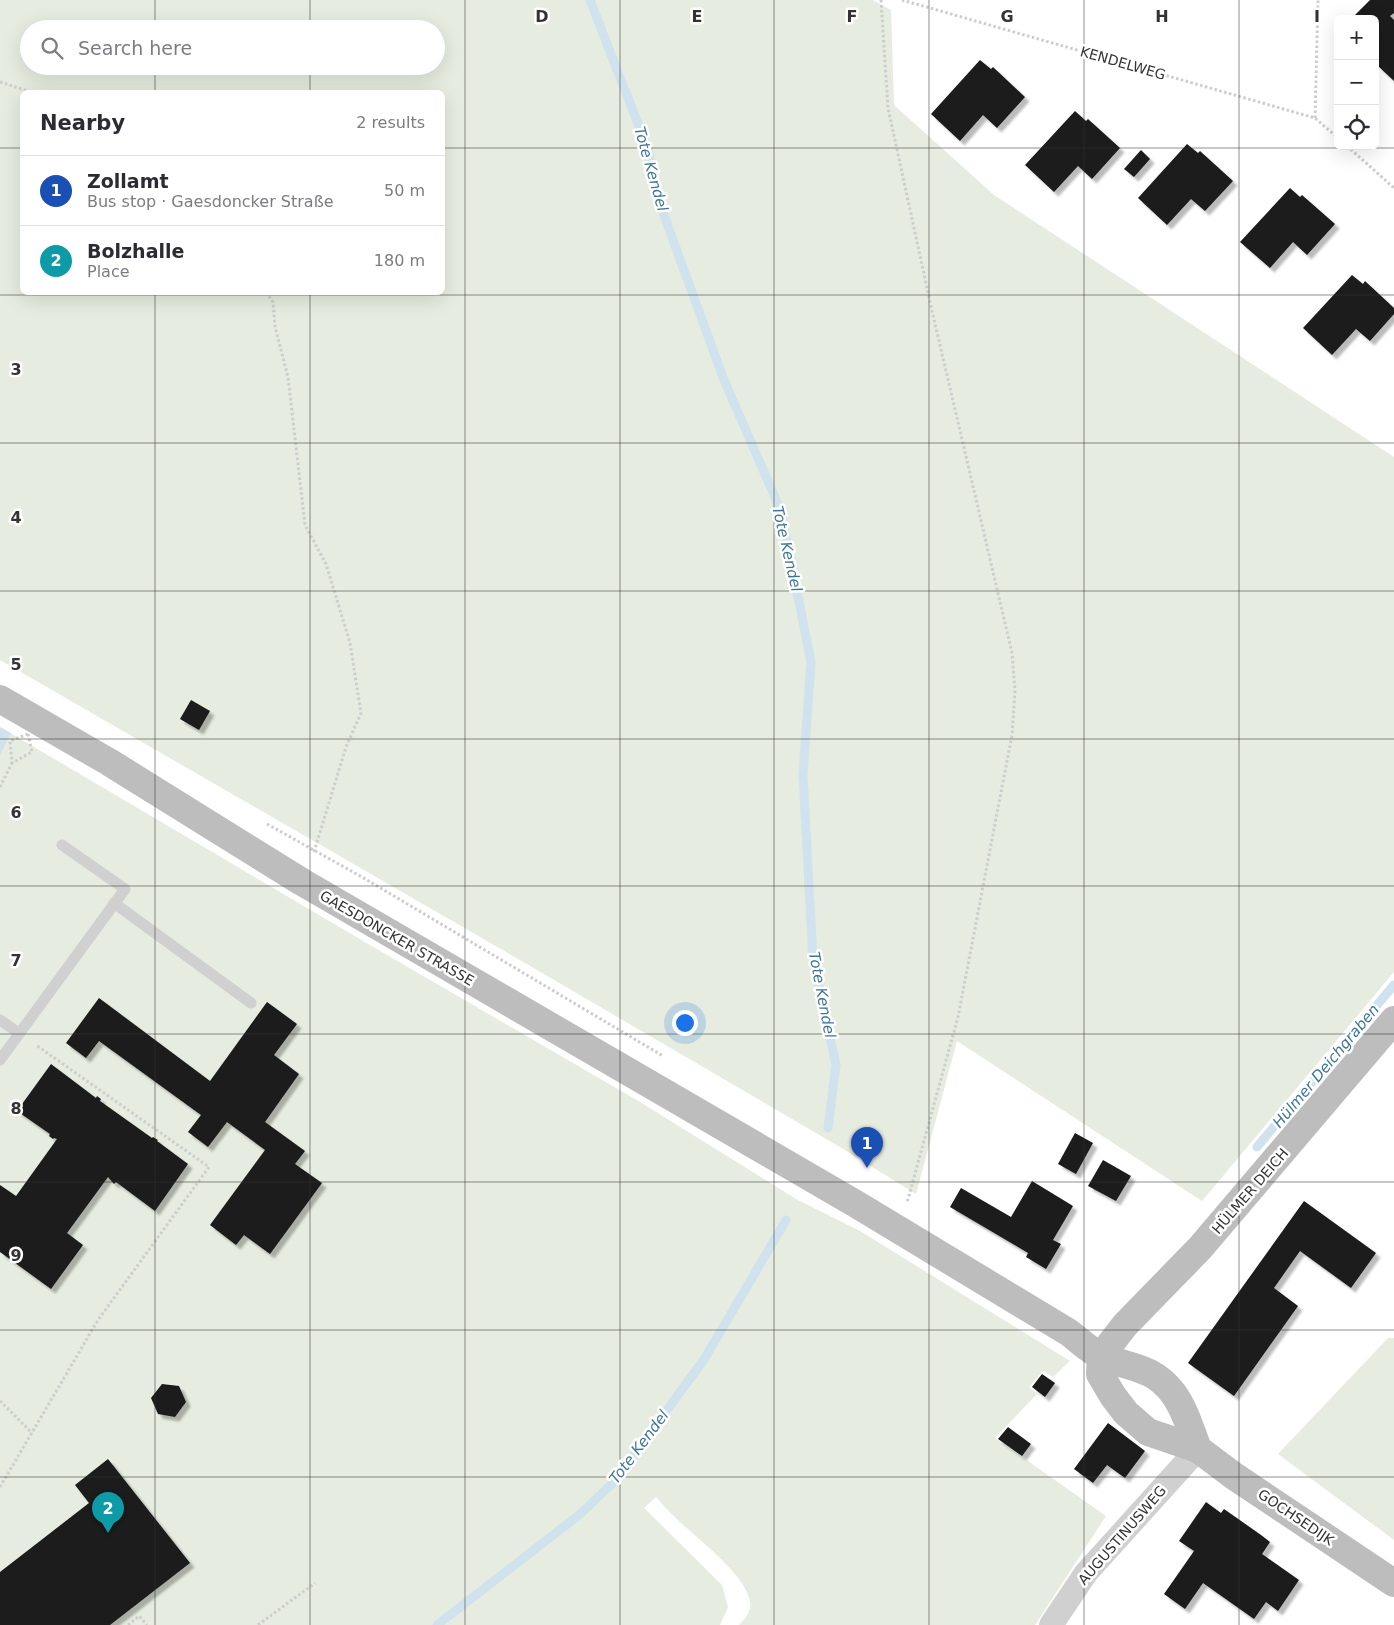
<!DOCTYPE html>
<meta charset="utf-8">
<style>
body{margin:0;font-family:"DejaVu Sans",sans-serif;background:#f2f2f3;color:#2b2b33}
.controls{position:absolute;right:15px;top:15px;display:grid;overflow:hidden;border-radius:8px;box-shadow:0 5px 20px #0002}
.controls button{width:45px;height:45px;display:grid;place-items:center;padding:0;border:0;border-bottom:1px solid #e1e1e2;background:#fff;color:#2b2b33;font:25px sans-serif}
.you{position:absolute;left:684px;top:1022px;width:18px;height:18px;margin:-12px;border:4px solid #fff;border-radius:50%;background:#1a73e8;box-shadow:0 0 0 8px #1a73e833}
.badge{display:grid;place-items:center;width:32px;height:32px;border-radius:50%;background:#0b8043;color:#fff;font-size:16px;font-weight:700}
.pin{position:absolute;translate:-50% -41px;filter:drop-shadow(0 1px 2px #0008)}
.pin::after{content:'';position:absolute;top:26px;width:18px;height:15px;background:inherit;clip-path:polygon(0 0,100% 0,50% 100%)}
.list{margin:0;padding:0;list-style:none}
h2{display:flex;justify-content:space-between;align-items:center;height:65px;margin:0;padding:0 20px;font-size:21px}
h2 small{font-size:16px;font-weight:400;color:#7c7c81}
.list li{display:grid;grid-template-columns:32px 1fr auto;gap:15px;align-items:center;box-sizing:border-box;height:70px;padding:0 20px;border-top:1px solid #e1e1e2}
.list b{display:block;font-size:19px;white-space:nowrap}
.list p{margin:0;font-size:16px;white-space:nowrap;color:#7c7c81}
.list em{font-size:16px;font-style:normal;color:#7c7c81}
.icon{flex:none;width:28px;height:28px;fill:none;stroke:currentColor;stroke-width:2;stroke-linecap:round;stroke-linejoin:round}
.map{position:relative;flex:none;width:1394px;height:1625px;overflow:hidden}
.search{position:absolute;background:#fff;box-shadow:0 5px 20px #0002;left:20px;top:20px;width:425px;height:55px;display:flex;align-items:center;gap:12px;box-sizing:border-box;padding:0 18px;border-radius:28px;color:#7c7c81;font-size:19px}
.panel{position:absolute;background:#fff;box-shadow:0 5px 20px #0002;left:20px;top:90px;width:425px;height:205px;border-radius:8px}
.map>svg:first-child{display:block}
.green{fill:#e6ecdf;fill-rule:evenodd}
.water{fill:#cfe2ee}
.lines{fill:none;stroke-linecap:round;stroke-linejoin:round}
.stream{stroke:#cfe2ee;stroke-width:9}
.building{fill:#1a1a1a;filter:url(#shadow)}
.path{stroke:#cdcdcd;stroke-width:3;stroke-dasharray:2.5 2.5;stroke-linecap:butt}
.lane{stroke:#d0d0d0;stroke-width:11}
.street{stroke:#d0d0d0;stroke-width:24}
.secondary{stroke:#bdbdbd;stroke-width:28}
.grid{fill:none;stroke:#333;stroke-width:1;stroke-opacity:0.55}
.labels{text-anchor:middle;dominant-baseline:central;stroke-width:5;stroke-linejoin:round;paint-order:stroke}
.street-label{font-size:14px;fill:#333;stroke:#fff}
.water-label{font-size:15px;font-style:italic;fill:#3f7597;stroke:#fff}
.grid-label{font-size:16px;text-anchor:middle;font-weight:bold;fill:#333;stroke:#fff;stroke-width:5;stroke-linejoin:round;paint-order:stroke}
</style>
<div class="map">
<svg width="1394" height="1625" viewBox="0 0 1394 1625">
<defs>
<filter id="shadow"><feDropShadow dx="4.5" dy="4.5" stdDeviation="1" flood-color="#0004"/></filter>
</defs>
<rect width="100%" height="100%" fill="#fff"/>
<!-- green -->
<g class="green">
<path d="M0,0H873L891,10L894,105L994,195L1394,457V972L1202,1201L957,1041L916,1194L840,1147L525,963L0,660ZM29,29H436V66H29ZM22,92H442V292H22Z"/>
<path d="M0,727L387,955L640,1102L796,1199L860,1231L1070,1361L1053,1377L1043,1371L1029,1387L1037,1394L995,1438L1106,1516L1035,1625H739C745,1619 752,1611 750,1602C746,1574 697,1539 677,1519C669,1512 663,1505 656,1497L644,1508L722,1585L728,1607L720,1625H0Z"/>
<path d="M1388,1338H1394V1540L1278,1454Z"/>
</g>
<!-- water -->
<path class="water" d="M0,727L11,733L0,755Z"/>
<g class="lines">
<!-- stream -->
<g class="stream">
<path d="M590,0L649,152L653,185L724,380L781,511L811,662L803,775L813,960L836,1065L828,1128"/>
<path d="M1257,1147L1394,985"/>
<path d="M437,1625L579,1515L616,1480L705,1358L786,1220"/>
</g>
</g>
<!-- building -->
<g class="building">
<path d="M1370,0H1394V13L1390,16L1394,20V81L1377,65L1378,63L1375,60V19H1351Z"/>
<path d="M980,60L991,69L993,67L1025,97L997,128L983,115L960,141L931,114Z"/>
<path d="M1075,111L1086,121L1088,119L1120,148L1092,179L1078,166L1054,192L1025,165Z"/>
<path d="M1187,144L1198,153L1200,151L1233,181L1205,211L1191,199L1167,225L1138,198Z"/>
<path d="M1141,150L1150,159L1134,177L1124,169Z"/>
<path d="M1290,188L1300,197L1302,195L1335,224L1307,255L1293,242L1270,268L1240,242Z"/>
<path d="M1352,275L1363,284L1365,281L1394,308V314L1370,341L1356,329L1332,355L1303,328Z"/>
<path d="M191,700L210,711L199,730L180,719Z"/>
<path d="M99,998L210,1081L267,1002L297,1024L274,1055L299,1074L265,1122L305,1151L295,1164L322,1183L270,1254L244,1235L236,1245L210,1225L265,1150L227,1122L208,1147L188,1132L201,1115L99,1041L86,1058L66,1043Z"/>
<path d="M51,1064L96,1098L97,1096L101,1099L100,1101L152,1138L153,1137L158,1140L157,1141L188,1164L155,1211L116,1182L114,1184L108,1177L67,1233L83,1245L51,1289L0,1252V1185L16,1196L57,1139L54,1138L53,1139L49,1136L50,1134L17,1111Z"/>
<path d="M1075,1133L1093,1143L1076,1174L1058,1164Z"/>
<path d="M1103,1160L1131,1176L1116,1201L1088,1186Z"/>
<path d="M1032,1181L1073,1206L1053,1240L1061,1244L1046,1269L1026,1257L1028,1253L950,1207L961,1188L1011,1217Z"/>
<path d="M1304,1201L1376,1253L1351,1288L1300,1251L1274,1288L1298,1306L1234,1396L1188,1363Z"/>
<path d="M1042,1374L1055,1383L1045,1397L1032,1387Z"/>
<path d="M162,1384L179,1386L186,1402L175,1417L158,1414L151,1398Z"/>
<path d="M1108,1423L1145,1451L1125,1478L1107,1465L1093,1483L1074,1469Z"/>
<path d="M1008,1427L1031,1444L1022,1456L998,1439Z"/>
<path d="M108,1459L190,1563L110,1625H0V1572L89,1503L75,1485Z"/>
<path d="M1206,1502L1221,1513L1224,1509L1261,1535L1270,1542L1262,1554L1299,1580L1278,1611L1266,1602L1254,1619L1203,1583L1185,1609L1164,1594L1194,1551L1179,1541Z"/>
</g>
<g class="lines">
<!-- path -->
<g class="path">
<path d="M881,0L888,108L932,311L1012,653L1015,691L1012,735L958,1017L907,1203"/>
<path d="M902,0L1315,118L1338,138"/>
<path d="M0,82L31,92"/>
<path d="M1315,118L1318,0"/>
<path d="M1347,146L1394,188"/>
<path d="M266,292L273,302L275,327L288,377L305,525L326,564L350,643L361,713L346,747L314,852"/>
<path d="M28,734L32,752L12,763L10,741Z"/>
<path d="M0,787L12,763"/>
<path d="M267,824L362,877L663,1056"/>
<path d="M0,1401L32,1433"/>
<path d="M0,1487L98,1320L209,1167L36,1045"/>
<path d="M128,1625L139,1616L147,1625"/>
<path d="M258,1625L315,1583"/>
</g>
<!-- lane -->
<g class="lane">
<path d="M114,903L251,1003"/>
<path d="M0,1020L19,1033"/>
<path d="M0,1060L125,889L62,845"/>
</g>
<!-- street -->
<path class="street" d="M1051,1625L1086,1573L1198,1449"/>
<!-- secondary -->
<g class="secondary">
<path d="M0,699L109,762L302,882L856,1204L1068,1332C1079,1340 1091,1352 1103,1357C1130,1368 1152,1366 1173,1393C1185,1409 1191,1431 1198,1449"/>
<path d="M1101,1356L1125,1325L1200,1248L1394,1020"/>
<path d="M1101,1356L1100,1374L1113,1396L1126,1413L1148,1432L1198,1449L1234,1476L1394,1583"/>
</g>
</g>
<!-- grid -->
<path class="grid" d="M155,0V29M310,0V29M465,0V1625M620,0V1625M774,0V1625M929,0V1625M1084,0V1625M1239,0V1625M155,66V92M310,66V92M0,148H22M442,148H1394M155,292V1625M310,292V1625M0,295H1394M0,443H1394M0,591H1394M0,739H1394M0,886H1394M0,1034H1394M0,1182H1394M0,1330H1394M0,1477H1394"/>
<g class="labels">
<!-- street labels -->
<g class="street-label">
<text transform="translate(1123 63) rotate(16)">KENDELWEG</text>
<text transform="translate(397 938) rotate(30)">GAESDONCKER STRASSE</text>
<text transform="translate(1250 1191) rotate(-49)">HÜLMER DEICH</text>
<text transform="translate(1296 1517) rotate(34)">GOCHSEDIJK</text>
<text transform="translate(1122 1535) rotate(-49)">AUGUSTINUSWEG</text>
</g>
<!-- water labels -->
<g class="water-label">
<text transform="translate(651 169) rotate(74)">Tote Kendel</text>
<text transform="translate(787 549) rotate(77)">Tote Kendel</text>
<text transform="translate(822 995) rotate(79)">Tote Kendel</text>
<text transform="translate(1326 1066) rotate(-50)">Hülmer Deichgraben</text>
<text transform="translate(639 1447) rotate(-53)">Tote Kendel</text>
</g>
</g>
<g class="grid-label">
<text x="542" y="22">D</text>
<text x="697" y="22">E</text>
<text x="852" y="22">F</text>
<text x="1007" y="22">G</text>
<text x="1162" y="22">H</text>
<text x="1317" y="22">I</text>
<text x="16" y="375">3</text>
<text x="16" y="523">4</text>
<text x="16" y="670">5</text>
<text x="16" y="818">6</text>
<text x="16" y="966">7</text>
<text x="16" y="1114">8</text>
<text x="16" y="1261">9</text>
</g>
</svg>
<div class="controls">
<button>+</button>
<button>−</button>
<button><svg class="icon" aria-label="locate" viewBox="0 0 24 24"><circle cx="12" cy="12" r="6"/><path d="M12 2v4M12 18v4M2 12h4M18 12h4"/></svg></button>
</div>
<div class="you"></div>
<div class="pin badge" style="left:867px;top:1168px;background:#1a4fb4">1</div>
<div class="pin badge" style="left:108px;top:1533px;background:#0f9aa8">2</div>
<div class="search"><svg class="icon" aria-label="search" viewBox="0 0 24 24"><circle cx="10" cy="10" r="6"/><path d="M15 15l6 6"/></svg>Search here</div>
<section class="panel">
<h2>Nearby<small>2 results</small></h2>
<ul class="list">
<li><span class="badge" style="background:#1a4fb4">1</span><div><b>Zollamt</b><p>Bus stop · Gaesdoncker Straße</p></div><em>50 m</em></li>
<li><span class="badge" style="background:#0f9aa8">2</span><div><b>Bolzhalle</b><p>Place</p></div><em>180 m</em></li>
</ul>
</section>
</div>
